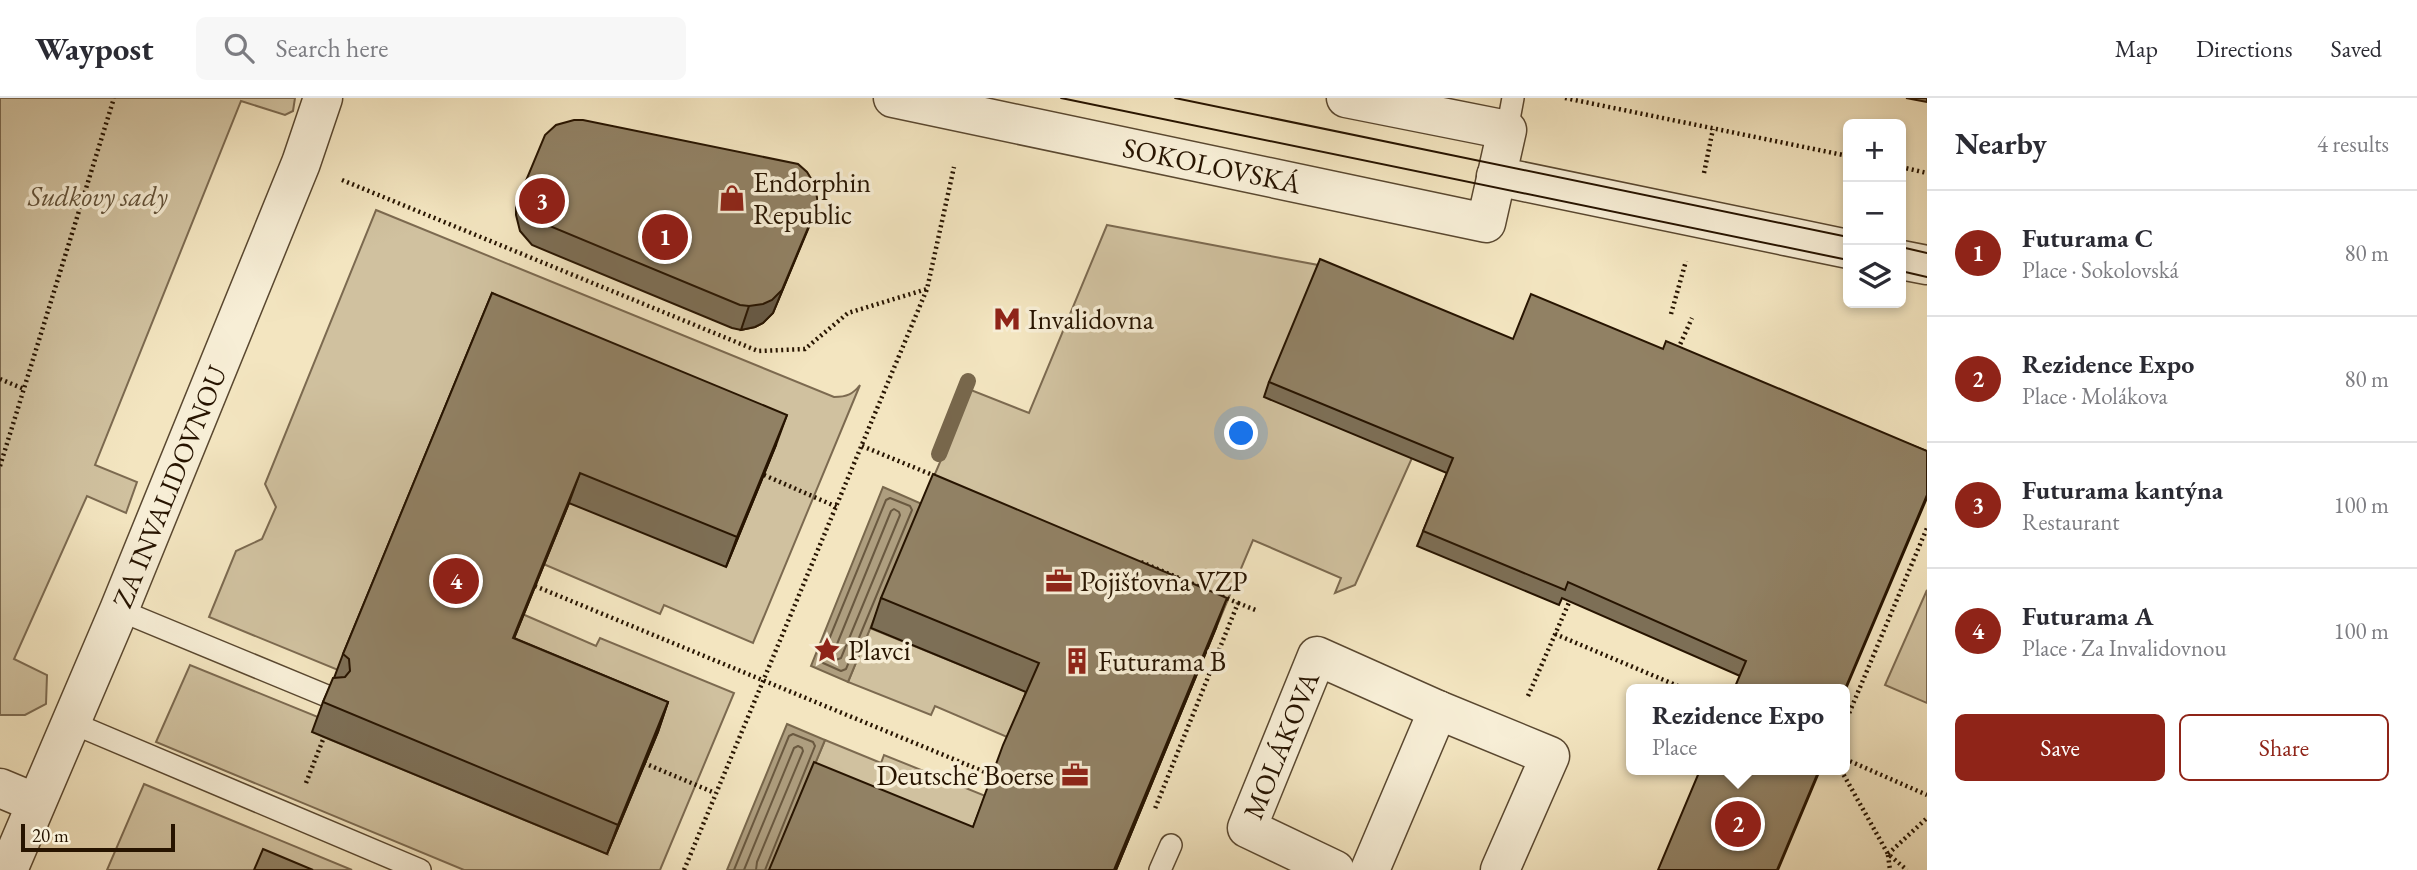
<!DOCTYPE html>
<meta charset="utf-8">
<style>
body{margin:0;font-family:"EB Garamond",serif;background:#f7f7f7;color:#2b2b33}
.controls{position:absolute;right:21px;top:21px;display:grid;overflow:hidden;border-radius:10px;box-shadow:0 4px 10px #0003}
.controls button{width:63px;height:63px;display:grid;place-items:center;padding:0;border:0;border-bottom:2px solid #e1e1e2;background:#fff;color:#2b2b33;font:35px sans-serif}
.scale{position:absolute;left:21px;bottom:18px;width:154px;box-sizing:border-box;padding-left:7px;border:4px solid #271400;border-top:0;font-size:19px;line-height:24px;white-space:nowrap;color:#271400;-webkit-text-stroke:5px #f7eed6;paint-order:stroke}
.you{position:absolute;left:1242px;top:336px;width:24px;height:24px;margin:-18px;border:5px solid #fff;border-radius:50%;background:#1a73e8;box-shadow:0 0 0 10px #1a73e833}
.badge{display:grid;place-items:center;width:46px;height:46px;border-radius:50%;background:#8f2418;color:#fff;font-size:23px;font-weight:700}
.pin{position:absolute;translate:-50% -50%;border:4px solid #fff;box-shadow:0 2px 7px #0006}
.popup{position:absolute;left:1626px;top:586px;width:224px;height:91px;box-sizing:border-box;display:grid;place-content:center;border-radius:10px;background:#fff;filter:drop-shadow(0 2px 5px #0005);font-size:23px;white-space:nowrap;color:#7c7c81}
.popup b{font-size:26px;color:#2b2b33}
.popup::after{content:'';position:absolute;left:50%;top:100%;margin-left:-14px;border:14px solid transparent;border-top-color:#fff}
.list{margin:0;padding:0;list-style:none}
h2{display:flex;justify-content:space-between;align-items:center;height:91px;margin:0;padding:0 28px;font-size:30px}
h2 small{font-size:23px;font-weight:400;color:#7c7c81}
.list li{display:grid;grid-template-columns:46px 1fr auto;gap:21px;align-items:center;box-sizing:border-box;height:126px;padding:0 28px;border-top:2px solid #e1e1e2}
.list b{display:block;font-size:26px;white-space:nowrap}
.list p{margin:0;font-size:23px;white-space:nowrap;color:#7c7c81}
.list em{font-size:23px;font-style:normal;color:#7c7c81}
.actions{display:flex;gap:14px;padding:21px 28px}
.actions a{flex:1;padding:16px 0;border:2px solid #8f2418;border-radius:10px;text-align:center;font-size:24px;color:#8f2418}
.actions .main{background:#8f2418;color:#fff}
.icon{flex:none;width:38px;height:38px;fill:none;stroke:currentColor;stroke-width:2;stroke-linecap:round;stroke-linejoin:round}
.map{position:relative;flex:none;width:1927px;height:772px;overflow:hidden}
header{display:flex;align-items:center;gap:42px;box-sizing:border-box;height:98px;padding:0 35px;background:#fff;border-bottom:2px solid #e1e1e2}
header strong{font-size:33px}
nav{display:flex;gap:38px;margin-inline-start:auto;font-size:24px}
.search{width:490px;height:63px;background:#f7f7f7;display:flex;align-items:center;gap:18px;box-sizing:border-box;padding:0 24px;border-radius:10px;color:#7c7c81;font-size:26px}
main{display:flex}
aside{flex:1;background:#fff}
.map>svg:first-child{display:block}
.green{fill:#d0c19f;stroke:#7c6a50;stroke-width:2}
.water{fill:#ae9e7f;stroke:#78674c;stroke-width:2}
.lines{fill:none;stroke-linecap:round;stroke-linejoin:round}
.shore{stroke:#6a5940;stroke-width:2}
.stream{stroke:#78674c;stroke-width:16}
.service-casing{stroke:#5a4830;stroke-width:24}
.minor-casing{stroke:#5a4830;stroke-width:41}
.path{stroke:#271400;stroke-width:4.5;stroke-dasharray:2 3.5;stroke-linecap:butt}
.service{stroke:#f7eed6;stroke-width:21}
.minor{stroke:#f7eed6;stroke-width:38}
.tram{stroke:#271400;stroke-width:2}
.wall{fill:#7d6f56;stroke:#271400;stroke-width:2}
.shaded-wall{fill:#665a46;stroke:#271400;stroke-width:2}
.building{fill:#918164;stroke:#271400;stroke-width:2}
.labels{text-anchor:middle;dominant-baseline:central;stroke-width:7;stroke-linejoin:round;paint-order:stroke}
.street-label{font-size:28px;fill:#271400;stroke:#f7eed6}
.poi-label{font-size:28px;fill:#271400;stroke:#f7eed6;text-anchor:start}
.park-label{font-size:28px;font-style:italic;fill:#625138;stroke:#f7eed6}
</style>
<header>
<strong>Waypost</strong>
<div class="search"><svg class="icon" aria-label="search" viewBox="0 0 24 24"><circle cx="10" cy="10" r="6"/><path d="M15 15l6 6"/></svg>Search here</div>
<nav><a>Map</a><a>Directions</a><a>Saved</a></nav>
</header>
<main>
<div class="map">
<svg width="1927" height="772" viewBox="0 0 1927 772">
<rect width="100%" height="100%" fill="#f3e5c0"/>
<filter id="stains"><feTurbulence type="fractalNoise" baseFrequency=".00286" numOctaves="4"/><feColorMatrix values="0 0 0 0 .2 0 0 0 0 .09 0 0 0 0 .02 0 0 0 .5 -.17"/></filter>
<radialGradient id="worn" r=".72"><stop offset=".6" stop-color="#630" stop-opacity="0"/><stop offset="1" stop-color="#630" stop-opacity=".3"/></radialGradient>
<!-- green -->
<g class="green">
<path d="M0,0H295L293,13L285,17L241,3L95,367L137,384L126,415L87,398L14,561L47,577L46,606L25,617H0Z"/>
<path d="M376,112L834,299C847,299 853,296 860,287L753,545L664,507L660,516L527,459L481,225L338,572L209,519L236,453L262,441L276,409L265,386Z"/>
<path d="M1107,127L1318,167L1412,360L1355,487L1335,495L1341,480L1253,442L1216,530L922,406L971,292L1029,315Z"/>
<path d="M1927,492V605L1885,587Z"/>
<path d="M520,515L596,548L600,540L734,595L660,772H464L156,644L190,567L318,619L313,634L324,639L607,756L497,568Z"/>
<path d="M870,530L1032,596L1014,642L935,608L931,617L848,584Z"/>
<path d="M825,642L881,665L884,657L988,699L965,759L803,694Z"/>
<path d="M144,686L352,772H107Z"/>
</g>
<!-- water -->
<g class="water">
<path d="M883,389L922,406L848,584L811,568Z"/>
<path d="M787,626L825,642L771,772H727Z"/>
</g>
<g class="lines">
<!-- shore -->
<g class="shore">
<path d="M890,400L910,408L912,412L846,571L841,573L823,565L821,561L886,402Z"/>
<path d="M894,411L899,414L900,417L841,560L836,562L833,556L891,413Z"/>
<path d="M734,772L789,638L793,636L813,644L815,648L765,772"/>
<path d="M744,772L794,650L798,648L802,650L803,653L757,764L756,772"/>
</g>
<!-- stream -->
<path class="stream" d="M939,356L968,283"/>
<defs>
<g id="service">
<path d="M1507,32L1513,0"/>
<path d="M119,512L327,598"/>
<path d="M70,624L420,772"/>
<path d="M1160,772L1171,747"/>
</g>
<g id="minor">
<path id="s1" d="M893,0L1486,125L1507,32L1346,0"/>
<path d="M1496,78L1848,151"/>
<path d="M1901,162L1927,167"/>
<path d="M0,690L36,705"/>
<path id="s2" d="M8,772L119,512L301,65L323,0"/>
<path id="s3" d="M1335,772L1247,730L1317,558L1438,612L1550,658L1500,772"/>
<path d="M1370,772L1438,612"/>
</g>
</defs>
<!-- service casing -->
<use href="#service" class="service-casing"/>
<!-- minor casing -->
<use href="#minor" class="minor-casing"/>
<!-- path -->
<g class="path">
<path d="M1565,0L1848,58"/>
<path d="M1901,69L1927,75"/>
<path d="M1704,75L1713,31"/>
<path d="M342,82L758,253L805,251L848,215L927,191"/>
<path d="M1671,216L1686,163"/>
<path d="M1678,251L1692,220"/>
<path d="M0,281L24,291"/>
<path d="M862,348L935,378"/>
<path d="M0,368L114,0"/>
<path d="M764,377L837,409"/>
<path d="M1141,464L1238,505L1154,713"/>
<path d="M535,488L992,677"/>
<path d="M1238,505L1258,513"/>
<path d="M1555,536L1685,591"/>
<path d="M1528,598L1571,500"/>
<path d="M1845,625L1927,430"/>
<path d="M1845,661L1927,697"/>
<path d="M644,665L715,695"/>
<path d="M1841,672L1888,756L1907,772"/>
<path d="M306,685L324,639"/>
<path d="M1888,756L1927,720"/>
<path d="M1888,757L1890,772"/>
<path d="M684,772L927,191L954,69"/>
</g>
<!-- service -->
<use href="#service" class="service"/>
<!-- minor -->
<use href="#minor" class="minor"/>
<!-- tram -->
<g class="tram">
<path d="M1061,0L1848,162"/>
<path d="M1175,0L1848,139"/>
<path d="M1901,149L1927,155"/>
<path d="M1901,173L1927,179"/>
</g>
</g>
<!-- wall -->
<g class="wall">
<path d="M1906,0H1927V4Z"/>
<path d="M525,85L809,129L773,215L763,225L755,229L741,232L732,230L532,147L520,133L516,117V109Z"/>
<path d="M492,195L776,347L726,469L569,405L514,540L668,604L658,634L607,756L312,634L323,604L334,580L343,556Z"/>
<path d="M1513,241L1663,251L1927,353L1740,578L1562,500L1559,507L1417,448L1447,375L1264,299L1269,284Z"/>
<path d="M881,500L1216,530L1116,772H769L973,729L1026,594L871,530Z"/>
</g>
<!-- shaded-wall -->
<g class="shaded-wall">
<path d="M818,106L773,215L763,225L755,229L741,232L749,208Z"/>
<path d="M787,317L776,347L726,469L737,439Z"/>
<path d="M580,375L569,405L502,570L513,540Z"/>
<path d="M1927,397V400L1845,593V591Z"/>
<path d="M1227,500L1216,530L1116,772H1114Z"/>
<path d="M668,604L658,634L607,756L618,727Z"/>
<path d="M1820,672L1778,772H1777Z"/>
</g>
<!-- building -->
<g class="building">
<path d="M574,22H583L798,66L807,74L815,87L818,106L782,192L772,202L763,206L749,208L740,207L540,124L529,110L524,94L525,85L545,37L556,27Z"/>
<path d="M1320,161L1513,241L1531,196L1663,251L1666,243L1927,353V397L1845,591H1734L1746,563L1568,484L1565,492L1423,433L1453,360L1269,284Z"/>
<path d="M492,195L787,317L737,439L580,375L513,540L668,604L618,727L323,604L333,580L345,579L350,573L349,561L343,556Z"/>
<path d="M933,376L1227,500L1114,772H769L814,664L973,729L1003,647L1039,565L881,500Z"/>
<path d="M1700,672H1819L1777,772H1658Z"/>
<path d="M263,751L313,772H254Z"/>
</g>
<!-- icons -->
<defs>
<symbol id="shop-bare" viewBox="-9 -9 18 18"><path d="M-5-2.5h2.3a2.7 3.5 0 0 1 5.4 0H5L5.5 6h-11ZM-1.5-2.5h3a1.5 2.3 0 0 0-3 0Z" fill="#8f2418" stroke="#f7eed6" stroke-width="2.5" paint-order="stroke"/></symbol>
<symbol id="metro-bare" viewBox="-9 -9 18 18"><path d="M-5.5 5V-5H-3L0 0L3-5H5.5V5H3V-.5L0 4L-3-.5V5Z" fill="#8f2418" stroke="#f7eed6" stroke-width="2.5" paint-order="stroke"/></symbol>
<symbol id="office-bare" viewBox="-9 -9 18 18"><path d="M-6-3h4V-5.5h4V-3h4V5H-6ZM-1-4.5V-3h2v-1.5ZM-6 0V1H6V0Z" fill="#8f2418" stroke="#f7eed6" stroke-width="2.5" paint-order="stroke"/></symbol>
<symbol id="sight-bare" viewBox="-9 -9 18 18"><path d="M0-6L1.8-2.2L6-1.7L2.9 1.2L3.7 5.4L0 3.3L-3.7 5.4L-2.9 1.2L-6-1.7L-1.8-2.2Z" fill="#8f2418" stroke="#f7eed6" stroke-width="2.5" paint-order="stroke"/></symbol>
<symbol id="building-bare" viewBox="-9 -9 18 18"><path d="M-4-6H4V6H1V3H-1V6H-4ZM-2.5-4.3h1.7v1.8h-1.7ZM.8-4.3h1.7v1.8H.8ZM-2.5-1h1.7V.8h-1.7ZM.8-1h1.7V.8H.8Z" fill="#8f2418" stroke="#f7eed6" stroke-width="2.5" paint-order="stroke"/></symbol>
</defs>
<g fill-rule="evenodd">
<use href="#shop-bare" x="713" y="81" width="38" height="38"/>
<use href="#metro-bare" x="988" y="202" width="38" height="38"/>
<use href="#office-bare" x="1040" y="464" width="38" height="38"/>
<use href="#sight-bare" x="808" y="533" width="38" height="38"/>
<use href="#building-bare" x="1058" y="544" width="38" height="38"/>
<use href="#office-bare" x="1056" y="658" width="38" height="38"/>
</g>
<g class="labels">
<!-- street labels -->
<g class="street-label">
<text stroke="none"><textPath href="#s1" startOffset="326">SOKOLOVSKÁ</textPath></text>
<text stroke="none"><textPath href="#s2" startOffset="416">ZA INVALIDOVNOU</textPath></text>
<text stroke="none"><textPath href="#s3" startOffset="187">MOLÁKOVA</textPath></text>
</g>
<!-- poi labels -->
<g class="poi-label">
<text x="753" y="84">Endorphin<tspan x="753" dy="32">Republic</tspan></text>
<text x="1028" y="221">Invalidovna</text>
<text x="1080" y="483">Pojišťovna VZP</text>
<text x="848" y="552">Plavci</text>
<text x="1098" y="563">Futurama B</text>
<text x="1054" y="677" text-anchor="end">Deutsche Boerse</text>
</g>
<!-- park labels -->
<g class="park-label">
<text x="98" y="98">Sudkovy sady</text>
</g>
</g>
<rect width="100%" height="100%" filter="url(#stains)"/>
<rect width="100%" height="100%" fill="url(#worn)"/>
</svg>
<div class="controls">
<button>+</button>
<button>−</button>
<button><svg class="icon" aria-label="layers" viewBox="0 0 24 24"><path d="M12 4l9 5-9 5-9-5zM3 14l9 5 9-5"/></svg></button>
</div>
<div class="scale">20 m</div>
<div class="you"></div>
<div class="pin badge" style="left:665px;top:139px">1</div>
<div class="pin badge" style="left:1738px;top:726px">2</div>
<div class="popup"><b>Rezidence Expo</b>Place</div>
<div class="pin badge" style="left:542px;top:103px">3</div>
<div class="pin badge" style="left:456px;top:483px">4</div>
</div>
<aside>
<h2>Nearby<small>4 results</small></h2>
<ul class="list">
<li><span class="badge">1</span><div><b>Futurama C</b><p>Place · Sokolovská</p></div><em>80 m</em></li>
<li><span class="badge">2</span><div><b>Rezidence Expo</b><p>Place · Molákova</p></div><em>80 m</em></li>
<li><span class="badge">3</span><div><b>Futurama kantýna</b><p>Restaurant</p></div><em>100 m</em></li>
<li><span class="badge">4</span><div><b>Futurama A</b><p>Place · Za Invalidovnou</p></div><em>100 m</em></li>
</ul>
<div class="actions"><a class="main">Save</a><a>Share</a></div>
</aside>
</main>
